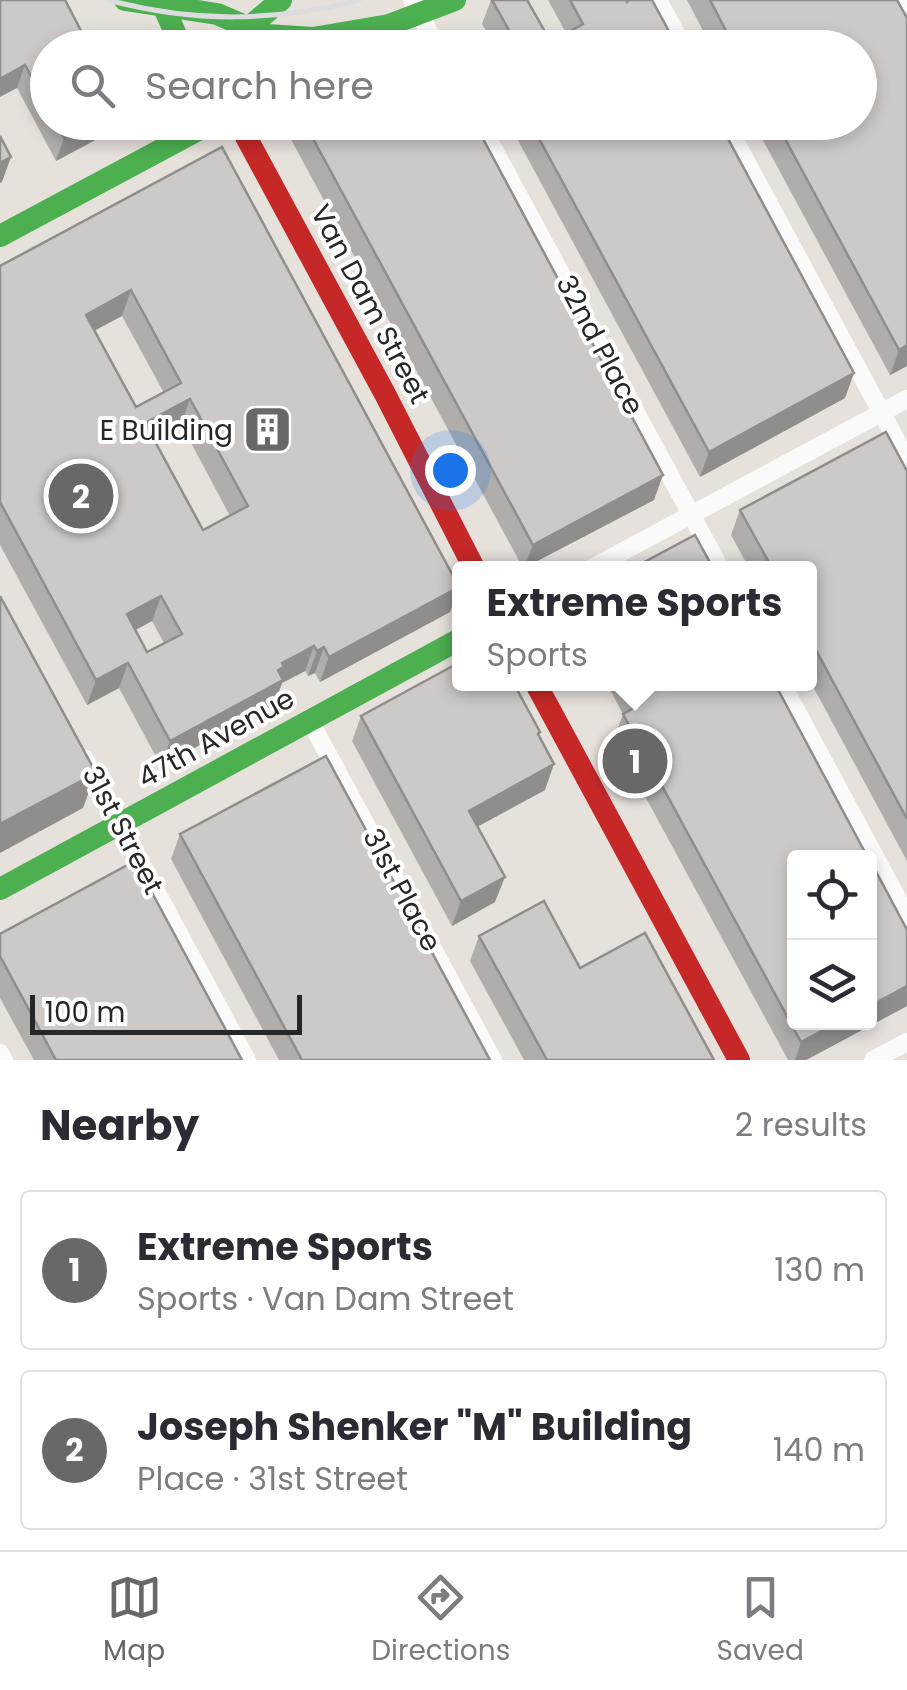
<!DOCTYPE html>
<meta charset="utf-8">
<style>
body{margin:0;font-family:Poppins,sans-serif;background:#f7f7f7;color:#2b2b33}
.controls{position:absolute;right:30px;bottom:30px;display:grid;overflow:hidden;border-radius:10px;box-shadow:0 5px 15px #0003}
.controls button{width:90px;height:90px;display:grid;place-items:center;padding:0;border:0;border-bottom:2px solid #e1e1e2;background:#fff;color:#2b2b33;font:50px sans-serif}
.scale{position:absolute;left:30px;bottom:25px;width:272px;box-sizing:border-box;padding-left:10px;border:5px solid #272727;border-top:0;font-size:28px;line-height:35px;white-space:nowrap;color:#272727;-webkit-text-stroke:8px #fff;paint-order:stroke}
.you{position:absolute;left:450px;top:470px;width:35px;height:35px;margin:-25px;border:8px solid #fff;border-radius:50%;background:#1a73e8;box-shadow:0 0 0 15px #1a73e833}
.badge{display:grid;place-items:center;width:65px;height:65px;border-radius:50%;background:#6a6866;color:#fff;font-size:32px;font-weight:700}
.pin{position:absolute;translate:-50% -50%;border:5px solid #fff;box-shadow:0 2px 10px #0006}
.popup{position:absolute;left:452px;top:561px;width:365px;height:130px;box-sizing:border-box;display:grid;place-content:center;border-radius:10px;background:#fff;filter:drop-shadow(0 2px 8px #0005);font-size:32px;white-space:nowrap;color:#7c7c81}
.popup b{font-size:38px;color:#2b2b33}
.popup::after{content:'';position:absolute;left:50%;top:100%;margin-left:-20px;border:20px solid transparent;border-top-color:#fff}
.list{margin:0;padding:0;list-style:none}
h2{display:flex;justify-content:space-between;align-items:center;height:130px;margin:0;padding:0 40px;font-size:42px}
h2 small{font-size:32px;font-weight:400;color:#7c7c81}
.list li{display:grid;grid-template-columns:65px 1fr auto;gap:30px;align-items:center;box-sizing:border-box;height:160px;margin:0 20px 20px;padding:0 20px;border:2px solid #e1e1e2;border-radius:10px}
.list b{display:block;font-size:38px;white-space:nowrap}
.list p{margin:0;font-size:32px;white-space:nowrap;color:#7c7c81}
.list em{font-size:32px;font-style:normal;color:#7c7c81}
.icon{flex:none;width:55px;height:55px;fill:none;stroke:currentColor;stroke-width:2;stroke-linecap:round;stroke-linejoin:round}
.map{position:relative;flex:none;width:907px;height:1060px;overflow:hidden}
.search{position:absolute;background:#fff;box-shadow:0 5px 15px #0003;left:30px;right:30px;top:30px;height:110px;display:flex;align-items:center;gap:25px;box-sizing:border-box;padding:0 35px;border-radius:55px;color:#7c7c81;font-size:38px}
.sheet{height:490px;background:#fff}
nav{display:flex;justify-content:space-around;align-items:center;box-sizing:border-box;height:140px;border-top:2px solid #e1e1e2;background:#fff;font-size:28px;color:#7c7c81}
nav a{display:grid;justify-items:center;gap:5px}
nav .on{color:#6a6866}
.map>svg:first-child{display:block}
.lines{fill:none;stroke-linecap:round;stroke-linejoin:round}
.street{stroke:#fbfafa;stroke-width:18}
.fast{stroke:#4caf50;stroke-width:22}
.jam{stroke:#c62828;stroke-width:22}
.rail{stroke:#dcdcde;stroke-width:5}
.wall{fill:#b0adaa;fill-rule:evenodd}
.shaded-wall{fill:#908d8b}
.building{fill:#cdc9c6;stroke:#908d8b;stroke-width:2.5;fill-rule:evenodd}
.labels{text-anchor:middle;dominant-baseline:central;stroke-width:8;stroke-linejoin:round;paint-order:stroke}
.street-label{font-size:28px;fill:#272727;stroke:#fff}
.poi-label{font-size:28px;fill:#272727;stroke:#fff;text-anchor:end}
</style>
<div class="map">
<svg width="907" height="1060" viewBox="0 0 907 1060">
<rect width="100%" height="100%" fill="#e7e1dc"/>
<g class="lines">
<!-- street -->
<g class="street">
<path d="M412,0L438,48"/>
<path d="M658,0L684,48"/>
<path d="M905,0L907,3"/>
<path d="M479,122L720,568"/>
<path d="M725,122L907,460"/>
<path d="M592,568L907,399"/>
<path d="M782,684L907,916"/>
<path d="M310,721L493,1060"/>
<path d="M85,759L247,1060"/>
<path d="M0,1053L4,1060"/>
<path d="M873,1060L907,1042"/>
</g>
<!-- fast -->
<g class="fast">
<path d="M125,0L217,14L267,35L313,38L389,25L455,0"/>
<path d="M164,8L182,48"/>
<path d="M238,48L248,28L281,0"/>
<path d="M0,236L198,130L223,122"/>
<path d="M0,889L460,639"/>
</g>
<!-- jam -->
<g class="jam">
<path d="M238,122L385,394L474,568"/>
<path d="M536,684L739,1060"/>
</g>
<!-- rail -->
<path class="rail" d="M108,0C194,23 273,22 359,0"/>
</g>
<!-- wall -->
<g class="wall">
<path d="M0,0L48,48V122H105L99,138L56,161L17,88Z"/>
<path d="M491,0L551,42L566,33L548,0H626L678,48H496L482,24Z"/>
<path d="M687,0H897L907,366L890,375L753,122H860V48H712Z"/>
<path d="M291,122H474L654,500L523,568L287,132Z"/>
<path d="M508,122H719L845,398L700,477Z"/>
<path d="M222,147L459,587L450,612L320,682L315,673L308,676L305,671L290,679L282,683L274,705L161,766L119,688L87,705L0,545V266ZM122,316L164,393L136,407L95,330ZM181,424L230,516L203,530L154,439ZM152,621L164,643L147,652L135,630Z"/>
<path d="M907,471V861L810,681V568H749L731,535L740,510Z"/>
<path d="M607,684H775L907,930V1006L806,1060H788L614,739L623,714Z"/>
<path d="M361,716L539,736L545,790L477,827L495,902L452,926L352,741Z"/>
<path d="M180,834L490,1060H279L171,859Z"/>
<path d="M0,934L242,1060H34L0,998Z"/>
<path d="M479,936L580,968L714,1060H524L470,961Z"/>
</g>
<!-- shaded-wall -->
<g class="shaded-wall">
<path d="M25,65L17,88L0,97V79Z"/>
<path d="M94,122H105L99,138L56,161L64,138Z"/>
<path d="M11,157L2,182L0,183V163Z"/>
<path d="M131,290L122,316L77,340L86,315Z"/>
<path d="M907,345V366L890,375L899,350Z"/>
<path d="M854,373L845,398L700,477L709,452Z"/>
<path d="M190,399L181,424L136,448L145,423Z"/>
<path d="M663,475L654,500L524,568L533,545Z"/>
<path d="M459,587L450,612L320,682L329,657Z"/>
<path d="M161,596L152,621L117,640L127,614Z"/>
<path d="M314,646L305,671L282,683L274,705L161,766L170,741L282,663Z"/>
<path d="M324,647L315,673L308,676L317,651Z"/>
<path d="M128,663L119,688L87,705L96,680Z"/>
<path d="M554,764L545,790L460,836L469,811Z"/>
<path d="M96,773L83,808L0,853V824Z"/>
<path d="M505,877L495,902L452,926L461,901Z"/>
<path d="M907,986V1006L806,1060H795L801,1042L838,1022H870V1006Z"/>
</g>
<!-- building -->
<g class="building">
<path d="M0,0H65L90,48H48V107L25,65L0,79Z"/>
<path d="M492,0H527L551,42L583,24L570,0H626L627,2L629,0H652L678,48H519Z"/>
<path d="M710,0H897L907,18V345L899,350L776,122H860V48H735Z"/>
<path d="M146,35L153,48H122Z"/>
<path d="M428,37L433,48H408Z"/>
<path d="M56,122H94L64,138Z"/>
<path d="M304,122H474L663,475L533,545Z"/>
<path d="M530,122H719L854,373L709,452Z"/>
<path d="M0,136L11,157L0,163Z"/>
<path d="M222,147L459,587L329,657L324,647L317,651L314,646L299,654L282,663L284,667L278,670L283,680L170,741L128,663L96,680L0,502V266ZM131,290L181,383L136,407L86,315ZM190,399L248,506L203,530L145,423ZM161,596L182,634L147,652L127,614Z"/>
<path d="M886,432L907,471V819L810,639V568H772L740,510Z"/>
<path d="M695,535L713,568H633Z"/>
<path d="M0,596L96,773L0,824Z"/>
<path d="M460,662V684H514L540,732L538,734L554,764L469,811L505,877L461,901L361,716Z"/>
<path d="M630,684H775L868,858H794V1022H838L801,1042L623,714L641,704Z"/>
<path d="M326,756L490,1060H302L180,834Z"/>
<path d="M870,860L907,930V986L870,1006Z"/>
<path d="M135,861L242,1060H56L0,956V934Z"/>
<path d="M544,901L580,968L645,933L714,1060H547L479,936Z"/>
</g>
<!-- icons -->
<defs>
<symbol id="building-square" viewBox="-11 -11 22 22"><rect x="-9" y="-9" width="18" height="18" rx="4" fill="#6a6866" stroke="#fff"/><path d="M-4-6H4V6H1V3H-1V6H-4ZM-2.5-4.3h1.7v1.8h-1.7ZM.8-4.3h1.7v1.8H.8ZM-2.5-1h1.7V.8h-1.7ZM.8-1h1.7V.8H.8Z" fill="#fff"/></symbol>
</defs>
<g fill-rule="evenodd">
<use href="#building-square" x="240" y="402" width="55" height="55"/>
</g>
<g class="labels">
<!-- street labels -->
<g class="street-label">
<text transform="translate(370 304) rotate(62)">Van Dam Street</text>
<text transform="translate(600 345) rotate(62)">32nd Place</text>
<text transform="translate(216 738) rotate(-29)">47th Avenue</text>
<text transform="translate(123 830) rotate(62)">31st Street</text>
<text transform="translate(402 890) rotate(62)">31st Place</text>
</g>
<!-- poi labels -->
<g class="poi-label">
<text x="233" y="430">E Building</text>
</g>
</g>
</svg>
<div class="controls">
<button><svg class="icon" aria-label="locate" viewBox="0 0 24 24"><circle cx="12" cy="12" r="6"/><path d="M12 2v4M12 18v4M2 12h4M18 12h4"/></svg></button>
<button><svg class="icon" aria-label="layers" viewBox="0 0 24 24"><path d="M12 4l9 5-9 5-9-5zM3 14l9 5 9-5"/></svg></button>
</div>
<div class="scale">100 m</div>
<div class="you"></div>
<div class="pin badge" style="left:635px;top:761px">1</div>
<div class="popup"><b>Extreme Sports</b>Sports</div>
<div class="pin badge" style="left:81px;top:496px">2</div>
<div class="search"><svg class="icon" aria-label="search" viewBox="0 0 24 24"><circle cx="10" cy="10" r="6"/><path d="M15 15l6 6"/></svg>Search here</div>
</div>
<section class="sheet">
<h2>Nearby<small>2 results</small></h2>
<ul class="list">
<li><span class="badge">1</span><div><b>Extreme Sports</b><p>Sports · Van Dam Street</p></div><em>130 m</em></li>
<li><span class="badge">2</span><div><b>Joseph Shenker &quot;M&quot; Building</b><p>Place · 31st Street</p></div><em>140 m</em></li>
</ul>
</section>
<nav>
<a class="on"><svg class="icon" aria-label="map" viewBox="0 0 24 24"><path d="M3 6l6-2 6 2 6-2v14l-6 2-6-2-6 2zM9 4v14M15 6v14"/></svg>Map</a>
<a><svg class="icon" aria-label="directions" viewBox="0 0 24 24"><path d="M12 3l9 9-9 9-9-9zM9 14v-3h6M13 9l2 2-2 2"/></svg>Directions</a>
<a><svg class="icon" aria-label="saved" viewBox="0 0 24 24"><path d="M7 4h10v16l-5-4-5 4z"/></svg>Saved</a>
</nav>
